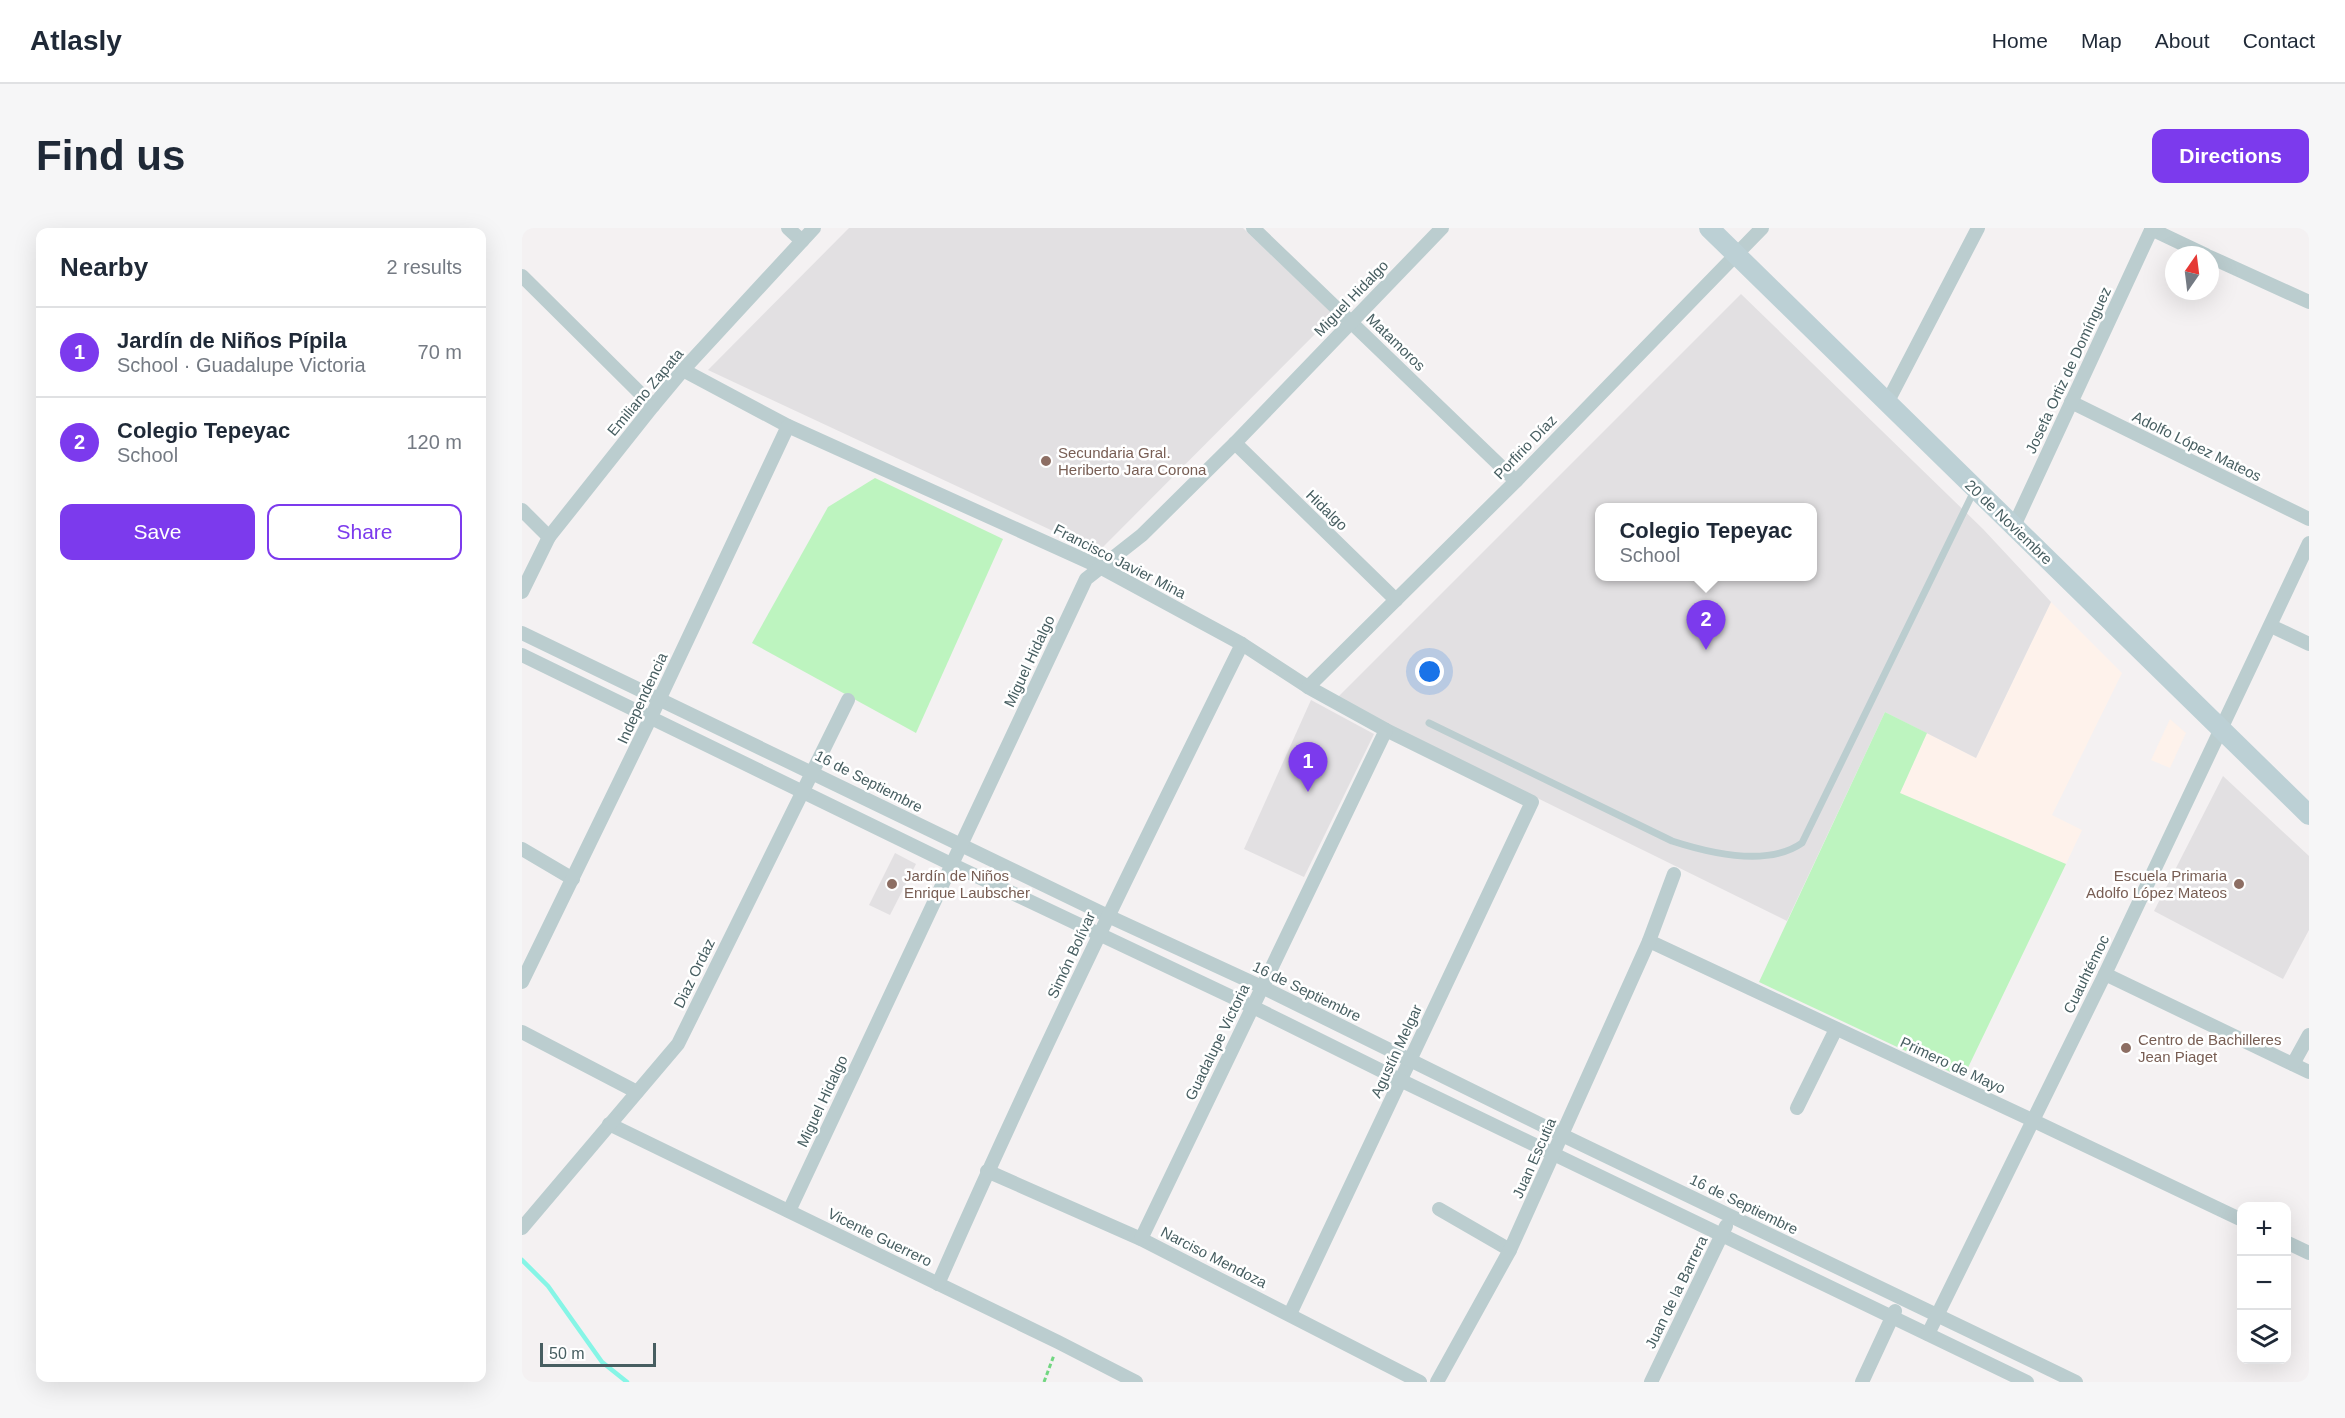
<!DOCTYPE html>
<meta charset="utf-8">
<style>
body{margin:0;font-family:Helvetica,sans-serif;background:#f6f6f7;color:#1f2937}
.controls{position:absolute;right:18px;bottom:18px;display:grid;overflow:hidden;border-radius:12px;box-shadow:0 6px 24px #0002}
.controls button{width:54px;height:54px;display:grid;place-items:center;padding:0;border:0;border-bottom:2px solid #e0e1e3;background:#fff;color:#1f2937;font:30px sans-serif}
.compass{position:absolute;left:1643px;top:18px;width:54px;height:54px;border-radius:50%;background:#fff;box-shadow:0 6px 24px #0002;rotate:14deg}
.scale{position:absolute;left:18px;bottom:15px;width:116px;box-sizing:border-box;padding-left:6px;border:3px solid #475e61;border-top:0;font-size:16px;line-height:21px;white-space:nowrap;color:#475e61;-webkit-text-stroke:4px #fff;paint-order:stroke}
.you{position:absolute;left:908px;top:444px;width:21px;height:21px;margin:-15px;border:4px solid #fff;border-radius:50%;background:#1a73e8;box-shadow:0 0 0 9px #1a73e833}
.badge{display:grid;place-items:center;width:39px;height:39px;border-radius:50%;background:#7c3aed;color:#fff;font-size:20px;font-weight:700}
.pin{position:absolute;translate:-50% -50px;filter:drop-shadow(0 2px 3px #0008)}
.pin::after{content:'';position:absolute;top:32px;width:21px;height:18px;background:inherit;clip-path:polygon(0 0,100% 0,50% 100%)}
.popup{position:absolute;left:1073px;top:275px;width:222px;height:78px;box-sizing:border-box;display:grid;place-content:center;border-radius:12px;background:#fff;filter:drop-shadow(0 2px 4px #0005);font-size:20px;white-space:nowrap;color:#747a83}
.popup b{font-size:22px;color:#1f2937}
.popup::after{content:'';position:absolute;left:50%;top:100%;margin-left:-12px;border:12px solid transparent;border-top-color:#fff}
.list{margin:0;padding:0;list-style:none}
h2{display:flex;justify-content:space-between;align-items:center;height:78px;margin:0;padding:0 24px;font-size:26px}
h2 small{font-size:20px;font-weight:400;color:#747a83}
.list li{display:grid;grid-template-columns:39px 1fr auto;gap:18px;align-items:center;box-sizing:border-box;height:90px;padding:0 24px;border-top:2px solid #e0e1e3}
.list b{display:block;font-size:22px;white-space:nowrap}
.list p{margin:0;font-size:20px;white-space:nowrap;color:#747a83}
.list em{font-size:20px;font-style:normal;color:#747a83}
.actions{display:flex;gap:12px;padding:18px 24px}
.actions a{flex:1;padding:14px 0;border:2px solid #7c3aed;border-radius:12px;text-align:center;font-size:21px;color:#7c3aed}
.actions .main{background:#7c3aed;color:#fff}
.icon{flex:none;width:33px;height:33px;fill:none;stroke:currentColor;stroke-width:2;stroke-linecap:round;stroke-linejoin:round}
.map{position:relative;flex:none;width:1787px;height:1154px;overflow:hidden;border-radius:12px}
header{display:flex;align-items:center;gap:36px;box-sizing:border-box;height:84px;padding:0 30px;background:#fff;border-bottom:2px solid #e0e1e3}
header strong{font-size:28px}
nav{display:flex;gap:33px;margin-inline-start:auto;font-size:21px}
.intro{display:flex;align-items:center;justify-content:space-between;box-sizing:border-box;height:144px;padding:0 36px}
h1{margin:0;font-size:42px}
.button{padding:15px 27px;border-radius:12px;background:#7c3aed;color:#fff;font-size:21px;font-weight:700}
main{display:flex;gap:36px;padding:0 36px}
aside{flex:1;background:#fff;border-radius:12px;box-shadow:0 6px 24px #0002}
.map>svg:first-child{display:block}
.commercial{fill:#fef2eb}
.education{fill:#e2e0e2;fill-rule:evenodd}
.green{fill:#bdf4bf}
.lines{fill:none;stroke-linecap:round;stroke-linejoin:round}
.stream{stroke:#86f5e6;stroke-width:4.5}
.path{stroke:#71d681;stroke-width:3;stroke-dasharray:4.5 3;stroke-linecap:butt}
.service{stroke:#bbcdcf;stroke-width:7}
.minor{stroke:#bbcdcf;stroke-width:14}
.secondary{stroke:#bcd0d5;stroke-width:20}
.education-dot{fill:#8d6e63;stroke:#fff;stroke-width:2}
.labels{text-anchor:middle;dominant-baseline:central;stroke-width:5;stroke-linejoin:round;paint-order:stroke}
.street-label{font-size:15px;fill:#475e61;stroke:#fff}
.education-label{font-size:15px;fill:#785e54;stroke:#fff;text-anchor:start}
</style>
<header>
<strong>Atlasly</strong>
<nav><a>Home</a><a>Map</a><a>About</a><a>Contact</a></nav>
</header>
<div class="intro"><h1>Find us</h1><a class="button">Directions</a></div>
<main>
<aside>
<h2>Nearby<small>2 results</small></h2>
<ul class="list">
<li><span class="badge">1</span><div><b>Jardín de Niños Pípila</b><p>School · Guadalupe Victoria</p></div><em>70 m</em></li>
<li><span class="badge">2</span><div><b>Colegio Tepeyac</b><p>School</p></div><em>120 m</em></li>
</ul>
<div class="actions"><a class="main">Save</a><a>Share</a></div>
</aside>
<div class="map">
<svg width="1787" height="1154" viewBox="0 0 1787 1154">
<rect width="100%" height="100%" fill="#f4f1f2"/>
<!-- commercial -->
<g class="commercial">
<path d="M1529,374L1600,445L1530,587L1560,602L1544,636L1378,565L1405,505L1454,530Z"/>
<path d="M1648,491L1664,505L1648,540L1629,532Z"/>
</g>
<!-- education -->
<g class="education">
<path d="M327,0H721L812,87L576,324L186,142Z"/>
<path d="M1219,66L1461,301L1529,374L1454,530L1363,484L1265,693L814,471ZM1078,280H1290V348H1078Z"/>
<path d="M789,472L852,506L782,649L722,621Z"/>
<path d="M1701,548L1787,628V702L1761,751L1632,683Z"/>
<path d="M373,625L394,636L368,687L347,677Z"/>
</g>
<!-- green -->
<g class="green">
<path d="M353,250L481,311L394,505L230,415L306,279Z"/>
<path d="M1363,484L1405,505L1378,565L1544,636L1441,850L1237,754Z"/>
</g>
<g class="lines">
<!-- stream -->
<path class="stream" d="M0,1032L26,1058L80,1134L105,1154"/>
<!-- path -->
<path class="path" d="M522,1154L532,1127"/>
<!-- service -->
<path class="service" d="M907,495L1150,613C1187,625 1246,639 1280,615L1453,261"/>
<!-- minor -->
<g class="minor">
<path d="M266,0L280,13"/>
<path d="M731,0L994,253"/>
<path d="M1629,1L1684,27"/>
<path d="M1688,29L1787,74"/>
<path d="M0,48L131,178"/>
<path d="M161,142L266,198L578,339L720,416L786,459L864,502L1010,574L768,1086"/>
<path d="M1549,174L1787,291"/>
<path d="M1365,175L1456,0"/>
<path d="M713,215L874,372"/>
<path d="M0,282L27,309"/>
<path d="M1492,298L1630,0"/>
<path d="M0,364L27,309L131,178L161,142L292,0"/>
<path d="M1749,398L1787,416"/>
<path d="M0,405L586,688L740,759L1040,907L1554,1154"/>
<path d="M0,427L429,636L731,779L878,852L1505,1154"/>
<path d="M786,459L994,253L1240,0"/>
<path d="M0,621L51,651"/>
<path d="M1127,713L1510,892L1720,992"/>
<path d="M1583,746L1787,844"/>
<path d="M0,754L129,489L266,198"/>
<path d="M0,804L115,864"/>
<path d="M1771,836L1787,807"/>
<path d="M1275,880L1314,801"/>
<path d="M87,896L536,1114L614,1154"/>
<path d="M465,943L619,1011L898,1154"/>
<path d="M917,981L988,1022"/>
<path d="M267,983L564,351L620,307L713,215L920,0"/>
<path d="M0,1000L156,816L326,472"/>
<path d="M619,1011L864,502"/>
<path d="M1764,1014L1787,1025"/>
<path d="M416,1056C511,839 615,628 720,416"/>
<path d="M1406,1106L1583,746L1787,315"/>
<path d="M915,1154L988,1022L1127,713L1152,646"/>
<path d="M1129,1154L1204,998"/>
<path d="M1340,1154L1373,1083"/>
</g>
<!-- secondary -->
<path class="secondary" d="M1187,0L1787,587"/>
</g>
<!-- markers -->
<g class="education-dot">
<circle cx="524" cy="233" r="6"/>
<circle cx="370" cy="656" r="6"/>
<circle cx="1717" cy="656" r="6"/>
<circle cx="1604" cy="820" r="6"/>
</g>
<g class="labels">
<!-- street labels -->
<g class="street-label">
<text transform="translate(829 70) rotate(-46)">Miguel Hidalgo</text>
<text transform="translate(874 114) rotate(44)">Matamoros</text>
<text transform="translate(1546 142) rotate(-65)">Josefa Ortiz de Domínguez</text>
<text transform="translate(123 164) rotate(-50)">Emiliano Zapata</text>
<text transform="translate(1675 218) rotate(26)">Adolfo López Mateos</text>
<text transform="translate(1003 219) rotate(-46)">Porfirio Díaz</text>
<text transform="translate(805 282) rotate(44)">Hidalgo</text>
<text transform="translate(1487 294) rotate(44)">20 de Noviembre</text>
<text transform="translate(598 333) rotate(27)">Francisco Javier Mina</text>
<text transform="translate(507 433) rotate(-65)">Miguel Hidalgo</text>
<text transform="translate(120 470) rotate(-65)">Independencia</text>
<text transform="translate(347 553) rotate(27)">16 de Septiembre</text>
<text transform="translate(549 727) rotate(-65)">Simón Bolívar</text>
<text transform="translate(172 745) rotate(-64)">Diaz Ordaz</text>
<text transform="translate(1564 746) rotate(-64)">Cuauhtémoc</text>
<text transform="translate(785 763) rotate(26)">16 de Septiembre</text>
<text transform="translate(695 814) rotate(-64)">Guadalupe Victoria</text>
<text transform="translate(874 823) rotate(-65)">Agustín Melgar</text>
<text transform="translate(1431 837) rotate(25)">Primero de Mayo</text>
<text transform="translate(300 873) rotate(-65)">Miguel Hidalgo</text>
<text transform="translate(1012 930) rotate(-66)">Juan Escutia</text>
<text transform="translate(1222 976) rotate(26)">16 de Septiembre</text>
<text transform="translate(358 1009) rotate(26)">Vicente Guerrero</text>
<text transform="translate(692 1029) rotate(27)">Narciso Mendoza</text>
<text transform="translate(1154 1064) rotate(-64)">Juan de la Barrera</text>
</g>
<!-- education labels -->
<g class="education-label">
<text x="536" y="224">Secundaria Gral.<tspan x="536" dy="17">Heriberto Jara Corona</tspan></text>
<text x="382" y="647">Jardín de Niños<tspan x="382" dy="17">Enrique Laubscher</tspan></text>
<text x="1705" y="647" text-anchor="end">Escuela Primaria<tspan x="1705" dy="17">Adolfo López Mateos</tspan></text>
<text x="1616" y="811">Centro de Bachilleres<tspan x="1616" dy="17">Jean Piaget</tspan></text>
</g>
</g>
</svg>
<div class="controls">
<button>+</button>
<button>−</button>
<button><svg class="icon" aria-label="layers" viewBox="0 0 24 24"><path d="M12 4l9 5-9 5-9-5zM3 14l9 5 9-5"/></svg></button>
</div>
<svg class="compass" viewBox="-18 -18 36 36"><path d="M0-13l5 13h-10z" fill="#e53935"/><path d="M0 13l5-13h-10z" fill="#747a83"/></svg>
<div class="scale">50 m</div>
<div class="you"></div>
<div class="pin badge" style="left:786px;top:564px">1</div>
<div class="pin badge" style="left:1184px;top:422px">2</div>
<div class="popup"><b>Colegio Tepeyac</b>School</div>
</div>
</main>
